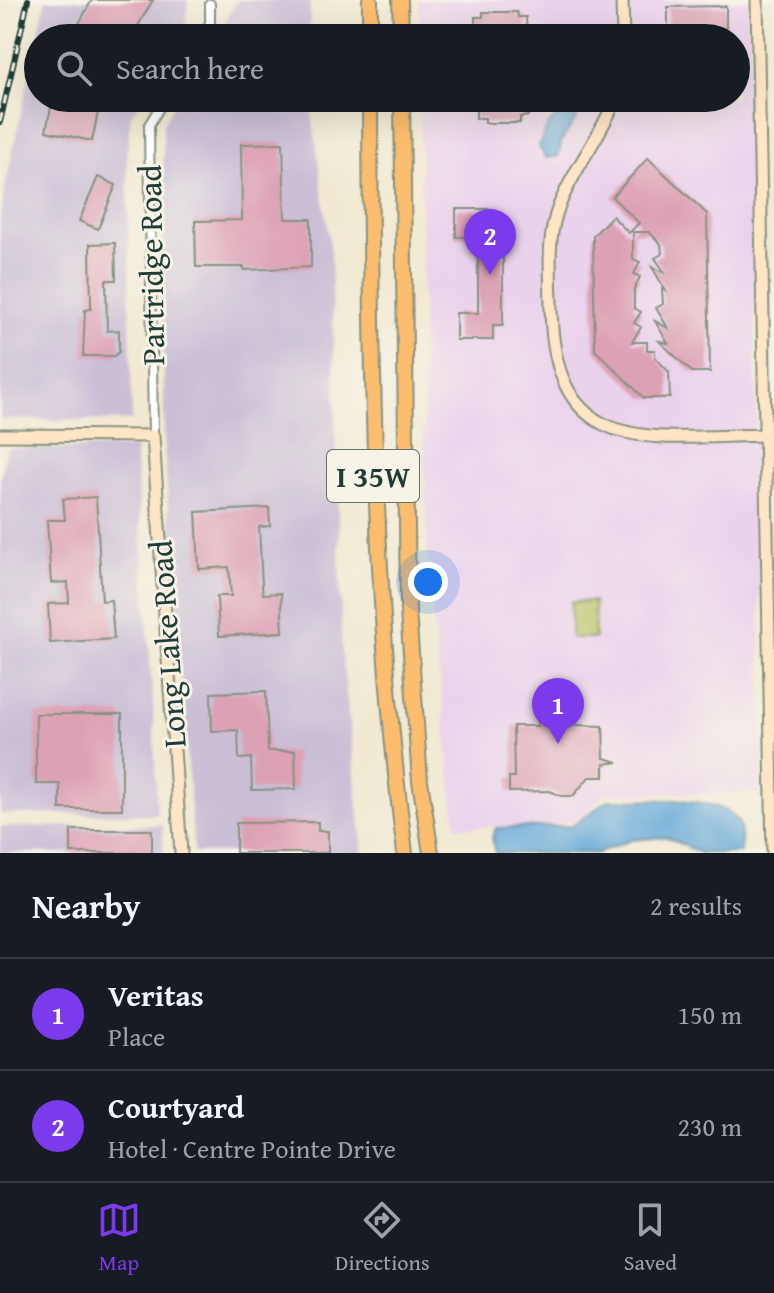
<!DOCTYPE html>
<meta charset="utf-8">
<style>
body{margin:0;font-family:"Gentium Book Plus",serif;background:#242831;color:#f1f3f6}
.you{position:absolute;left:428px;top:582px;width:28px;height:28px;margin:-20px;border:6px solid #fff;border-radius:50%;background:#1a73e8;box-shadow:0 0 0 12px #1a73e833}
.badge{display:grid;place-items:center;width:52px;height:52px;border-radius:50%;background:#7c3aed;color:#fff;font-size:26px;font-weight:700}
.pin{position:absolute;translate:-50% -66px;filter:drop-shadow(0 2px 4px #0008)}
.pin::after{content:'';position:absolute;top:42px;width:28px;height:24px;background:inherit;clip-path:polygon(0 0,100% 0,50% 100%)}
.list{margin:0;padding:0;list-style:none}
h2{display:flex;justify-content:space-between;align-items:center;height:104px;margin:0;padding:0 32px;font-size:34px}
h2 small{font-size:26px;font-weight:400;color:#9ea1a6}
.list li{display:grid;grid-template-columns:52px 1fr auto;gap:24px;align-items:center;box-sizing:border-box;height:112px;padding:0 32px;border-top:2px solid #363941}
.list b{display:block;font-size:30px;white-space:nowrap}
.list p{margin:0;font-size:26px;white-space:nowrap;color:#9ea1a6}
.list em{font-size:26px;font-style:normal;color:#9ea1a6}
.icon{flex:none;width:44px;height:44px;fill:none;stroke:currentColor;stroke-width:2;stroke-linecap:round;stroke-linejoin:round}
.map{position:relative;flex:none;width:774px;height:853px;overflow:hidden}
.search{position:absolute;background:#171b24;box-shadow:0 8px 32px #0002;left:24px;right:24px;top:24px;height:88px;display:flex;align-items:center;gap:20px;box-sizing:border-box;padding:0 28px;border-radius:44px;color:#9ea1a6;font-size:30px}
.sheet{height:328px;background:#171b24}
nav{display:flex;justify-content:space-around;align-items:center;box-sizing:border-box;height:112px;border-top:2px solid #363941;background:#171b24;font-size:22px;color:#9ea1a6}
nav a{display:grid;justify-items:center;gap:4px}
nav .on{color:#7c3aed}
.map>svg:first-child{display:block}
.built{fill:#ead1ec}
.industrial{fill:#cabfd6}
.green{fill:#b7c365;stroke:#6b804c;stroke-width:2}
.water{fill:#61a6d7;stroke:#407286;stroke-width:2}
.building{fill:#dda1b5}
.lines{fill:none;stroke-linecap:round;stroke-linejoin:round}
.street-casing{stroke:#889382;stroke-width:12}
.secondary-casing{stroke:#889382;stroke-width:15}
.highway-casing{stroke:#889382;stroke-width:18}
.street{stroke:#fff;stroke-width:8}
.secondary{stroke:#fee5c5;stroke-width:11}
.highway{stroke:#fcbd6e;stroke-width:14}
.rail-casing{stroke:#1f3d34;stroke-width:6}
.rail{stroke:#f7f3e8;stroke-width:3;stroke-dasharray:9;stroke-linecap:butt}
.labels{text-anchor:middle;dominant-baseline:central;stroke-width:6;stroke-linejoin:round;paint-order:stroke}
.shield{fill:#f7f3e8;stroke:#60746a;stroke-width:2}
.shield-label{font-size:30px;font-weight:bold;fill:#1f3d34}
.street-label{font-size:32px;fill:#1f3d34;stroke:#f7f3e8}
</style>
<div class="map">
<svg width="774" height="853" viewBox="0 0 774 853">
<rect width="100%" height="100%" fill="#f7f3e8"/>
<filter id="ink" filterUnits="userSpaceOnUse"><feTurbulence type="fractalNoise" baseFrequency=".0125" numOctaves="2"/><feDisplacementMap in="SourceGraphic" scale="16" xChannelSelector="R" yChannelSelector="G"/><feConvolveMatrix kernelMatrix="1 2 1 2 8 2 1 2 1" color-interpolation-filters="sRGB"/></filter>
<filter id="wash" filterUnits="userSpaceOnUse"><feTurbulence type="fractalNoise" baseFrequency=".006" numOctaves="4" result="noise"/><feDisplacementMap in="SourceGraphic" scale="32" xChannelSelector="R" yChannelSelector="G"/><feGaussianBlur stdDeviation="1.8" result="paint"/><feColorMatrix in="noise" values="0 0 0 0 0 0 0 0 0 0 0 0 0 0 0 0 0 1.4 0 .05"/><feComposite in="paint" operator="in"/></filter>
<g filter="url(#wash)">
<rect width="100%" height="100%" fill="#f1e9d1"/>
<!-- built -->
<path class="built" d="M419,0H749L763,793L604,794L586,814L572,821L544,827H456L430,592L424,452L420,98H736V38H420Z"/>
<!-- industrial -->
<g class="industrial">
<path d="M46,0H188L185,31L181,38H38V98H144L131,114L127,151L132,421L0,419V215L12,153Z"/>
<path d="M238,0H310V38H215Z"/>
<path d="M178,98H310L331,253L342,654L363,853H194L164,447L163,123Z"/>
<path d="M7,448H135L153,701L157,814H0V480Z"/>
<path d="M163,825V853H0V827Z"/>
</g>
<!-- green -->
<path class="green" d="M594,601L595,638H571V602Z"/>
<!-- water -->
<g class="water">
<path d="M577,110L580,113L562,140L558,156L546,158L539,147C545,127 554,111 577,110Z"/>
<path d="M608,800C638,801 730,791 740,827C742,835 741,845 741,853H700L667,837L631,840L597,853H495L492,837L496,828L572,826Z"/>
</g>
<g id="blocks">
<!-- building -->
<g class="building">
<path d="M92,0H153L131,38H76L72,36Z"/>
<path d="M726,6V38H668V7Z"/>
<path d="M483,12H517L518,17H526L527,38H475V17H483Z"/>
<path d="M53,98H101L92,141L46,131Z"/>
<path d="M476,98H528V116L520,117V123H485V118H476Z"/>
<path d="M283,143L285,219H311V267L244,270V267H196L195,221L242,220L241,144Z"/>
<path d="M648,158L707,214L710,372H692L659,341L668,343L655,321L668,328L656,308L663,304L662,289L666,291L652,267L665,273L655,258L662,254L661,244L649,232H633V259L640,262L634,274L640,277L634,289V308L641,312L634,323L641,327L632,342H647V350H655V357L669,372L670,398H644L595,350L593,236L612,216L629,233L639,223L612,197Z"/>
<path d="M98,177L116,185L98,229L79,221Z"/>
<path d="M456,209H492V222H503V325H493V340H456V313H478V237H456Z"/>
<path d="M115,243L116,280H106L107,331L119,330V352L114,356H83L85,310L91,309L90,244Z"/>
<path d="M96,497L102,601L111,600L114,639L50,643L48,604L69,603L68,582L51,583L47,520H65L63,499Z"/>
<path d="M269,508L270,526L259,527L262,585L263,594L281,593L283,632L219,636L217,596H231L229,567L199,569L196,512Z"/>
<path d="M266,691L268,751H295L296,789L252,790L251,758L239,759L238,730L212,731L211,693Z"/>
<path d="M548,694L571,704L573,725L603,726L604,758L618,762L604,764V777H589L573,796H561L550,791L509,792V777H514L513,726H538V700Z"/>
<path d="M36,714H122V809H60V784H36Z"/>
<path d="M318,822V831H328V853H236V823Z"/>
<rect x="71" y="830" width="81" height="23"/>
</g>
</g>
</g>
<g filter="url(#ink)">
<use href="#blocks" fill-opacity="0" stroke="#889382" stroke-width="2"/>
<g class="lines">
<defs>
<g id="street">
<path d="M201,38L210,23V4"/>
<path d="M153,436L149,125L165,98"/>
</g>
<g id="secondary">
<path d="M622,0L623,38"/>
<path d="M757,0L773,853"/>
<path d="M616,98C601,136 574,168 559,206C546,238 551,275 551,309C554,460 651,437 765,435"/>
<path d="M0,435L153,436L181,853"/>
</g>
<g id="highway">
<path d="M370,0V38"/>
<path d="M400,0L401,38"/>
<path d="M370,98C371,351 373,602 405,853"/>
<path d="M402,98L408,611L420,781L431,853"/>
</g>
</defs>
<!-- street casing -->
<use href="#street" class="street-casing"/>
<!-- secondary casing -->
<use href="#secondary" class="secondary-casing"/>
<!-- highway casing -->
<use href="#highway" class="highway-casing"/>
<!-- street -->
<use href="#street" class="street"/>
<!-- secondary -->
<use href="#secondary" class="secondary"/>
<!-- highway -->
<use href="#highway" class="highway"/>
<defs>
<path id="rail" d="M0,122L28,0"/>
</defs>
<!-- rail casing -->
<use href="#rail" class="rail-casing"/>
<!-- rail -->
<use href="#rail" class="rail"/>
</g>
</g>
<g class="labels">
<!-- shield labels -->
<rect class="shield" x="327" y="450" width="92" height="52" rx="6"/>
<g class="shield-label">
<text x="373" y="476">I 35W</text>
</g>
<!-- street labels -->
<g class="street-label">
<text transform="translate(151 265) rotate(-91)">Partridge Road</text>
<text transform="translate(167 644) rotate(-94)">Long Lake Road</text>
</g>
</g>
</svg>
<div class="you"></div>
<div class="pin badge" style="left:558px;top:744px">1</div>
<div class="pin badge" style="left:490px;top:275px">2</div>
<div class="search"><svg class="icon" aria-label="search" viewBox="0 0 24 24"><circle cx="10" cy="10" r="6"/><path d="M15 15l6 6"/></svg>Search here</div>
</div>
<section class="sheet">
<h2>Nearby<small>2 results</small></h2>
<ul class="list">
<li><span class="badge">1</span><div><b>Veritas</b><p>Place</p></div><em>150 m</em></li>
<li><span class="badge">2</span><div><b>Courtyard</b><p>Hotel · Centre Pointe Drive</p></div><em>230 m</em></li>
</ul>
</section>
<nav>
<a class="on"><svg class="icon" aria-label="map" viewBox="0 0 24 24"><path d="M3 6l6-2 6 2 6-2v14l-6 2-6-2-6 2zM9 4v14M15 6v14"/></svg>Map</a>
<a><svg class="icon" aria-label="directions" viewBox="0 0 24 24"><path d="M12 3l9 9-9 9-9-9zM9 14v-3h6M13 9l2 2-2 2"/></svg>Directions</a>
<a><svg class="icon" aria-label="saved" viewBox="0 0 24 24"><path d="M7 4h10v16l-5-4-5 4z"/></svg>Saved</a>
</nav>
